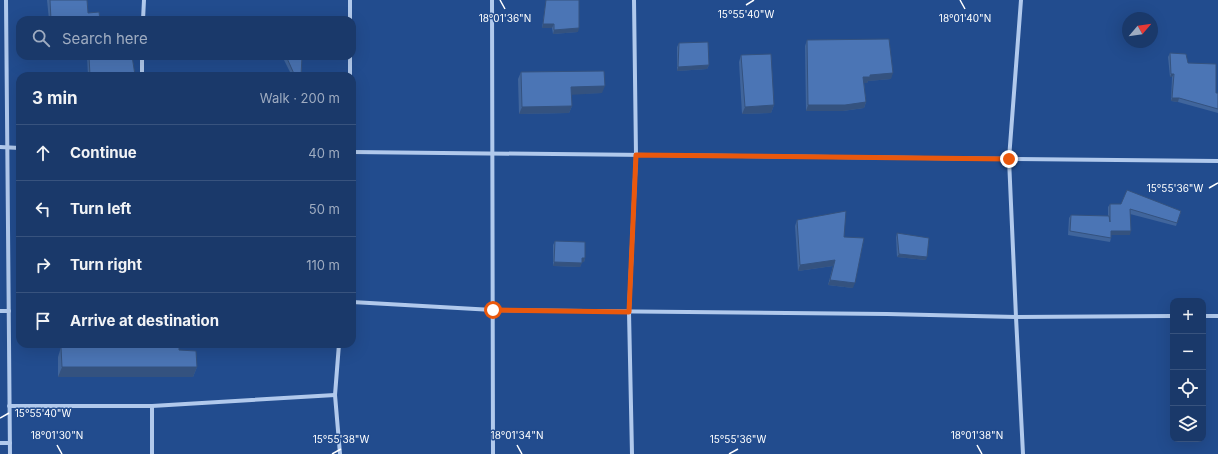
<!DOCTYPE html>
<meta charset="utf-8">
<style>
body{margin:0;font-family:Inter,sans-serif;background:#274472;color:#f1f3f6}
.controls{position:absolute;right:12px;bottom:12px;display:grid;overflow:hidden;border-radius:8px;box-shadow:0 4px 16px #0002}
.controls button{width:36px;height:36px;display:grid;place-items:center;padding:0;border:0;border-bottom:1px solid #38537e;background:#1a396a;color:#f1f3f6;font:20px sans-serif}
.compass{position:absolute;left:1122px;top:12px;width:36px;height:36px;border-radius:50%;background:#1a396a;box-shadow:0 4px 16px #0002;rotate:61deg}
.stop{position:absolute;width:12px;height:12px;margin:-9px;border:3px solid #ea580c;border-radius:50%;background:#fff}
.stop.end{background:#ea580c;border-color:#fff;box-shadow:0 1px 4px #0008}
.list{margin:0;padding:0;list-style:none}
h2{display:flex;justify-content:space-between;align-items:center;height:52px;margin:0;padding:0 16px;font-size:17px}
h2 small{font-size:13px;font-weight:400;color:#9facc1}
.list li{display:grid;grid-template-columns:26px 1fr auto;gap:12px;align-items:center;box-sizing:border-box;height:56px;padding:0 16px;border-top:1px solid #38537e}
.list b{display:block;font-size:15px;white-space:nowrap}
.list em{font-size:13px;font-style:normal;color:#9facc1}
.icon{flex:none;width:22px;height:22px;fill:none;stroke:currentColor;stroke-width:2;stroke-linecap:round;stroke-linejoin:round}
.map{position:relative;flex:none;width:1218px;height:454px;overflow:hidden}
.search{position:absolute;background:#1a396a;box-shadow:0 4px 16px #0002;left:16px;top:16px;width:340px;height:44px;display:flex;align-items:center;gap:10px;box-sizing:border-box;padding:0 14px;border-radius:12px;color:#9facc1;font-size:15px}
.panel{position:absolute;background:#1a396a;box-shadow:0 4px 16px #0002;left:16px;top:72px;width:340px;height:276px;border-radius:12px}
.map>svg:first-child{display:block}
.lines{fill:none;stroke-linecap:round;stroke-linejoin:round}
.minor{stroke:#b1c9ec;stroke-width:4}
.wall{fill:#40659c}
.shaded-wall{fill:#34527f}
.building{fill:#4b75b5;stroke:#34527f}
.route{stroke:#ea580c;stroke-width:5}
.ticks{fill:none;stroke:#fff;stroke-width:1.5}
.ticks-label{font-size:10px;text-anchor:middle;fill:#fff;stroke:#224c8e;stroke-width:3;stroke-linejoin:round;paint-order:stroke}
</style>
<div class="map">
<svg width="1218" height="454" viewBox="0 0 1218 454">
<rect width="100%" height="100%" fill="#224c8e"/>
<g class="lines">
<!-- minor -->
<g class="minor">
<path d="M6,0L10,454"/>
<path d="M350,0V20"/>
<path d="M492,0L493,454"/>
<path d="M1021,0L1009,159L1016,317L1023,454"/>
<path d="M143,20L144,0"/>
<path d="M350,56V76"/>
<path d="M142,76V56"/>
<path d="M0,147L20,148"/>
<path d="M352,152L1218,161"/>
<path d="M352,302L493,310L887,314L1016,317L1173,316"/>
<path d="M0,311H9"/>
<path d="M1203,316H1218"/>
<path d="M339,344L335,395L340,454"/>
<path d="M9,406H152L335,395"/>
<path d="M0,443H10"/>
<path d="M152,454V406"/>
<path d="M632,454L629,312L636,155L634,0"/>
</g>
</g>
<!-- wall -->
<g class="wall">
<path d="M47,0H87L88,13L100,20H49Z"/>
<path d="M546,0H579L578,32L553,34L552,28H542Z"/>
<path d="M807,40L891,79L868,81L867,83H864L866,102L864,108L843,111H806L805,46Z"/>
<path d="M679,43L709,65L707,69L677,71V47Z"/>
<path d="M1170,53L1188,63L1216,93H1218V113L1178,102L1171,101L1172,77H1170L1168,57Z"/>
<path d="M741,55L774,105L771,113L742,114L739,62Z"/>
<path d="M87,56H132L135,75L88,76Z"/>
<path d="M282,56H302L301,76H292Z"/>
<path d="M521,72L602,93L571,94L572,106L569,113L519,114L518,79Z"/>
<path d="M1110,204L1181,211L1176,226L1130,214V235H1111V238L1110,242L1068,235L1069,218L1071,215L1108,216V207Z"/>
<path d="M797,220L844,237L853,288L828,285L833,266L798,271L795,226Z"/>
<path d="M897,233L926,260L897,257L896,237Z"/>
<path d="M555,241L585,258L584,262H582L580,267L553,266V245Z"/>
<path d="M79,344H179V350L197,367L193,377H58V357L61,347H78Z"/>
</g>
<!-- shaded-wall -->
<g class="shaded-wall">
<path d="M543,24H554L552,28H542Z"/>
<path d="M579,28L578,32L553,34L554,30Z"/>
<path d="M709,65L707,69L677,71L678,67Z"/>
<path d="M893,73L891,79L868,81L867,83H861L863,77L870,75Z"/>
<path d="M1171,74H1174L1172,77H1170Z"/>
<path d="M605,86L602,93L569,95L571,87Z"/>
<path d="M1172,98H1179L1178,102L1171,101Z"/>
<path d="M866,102L864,108L843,111H806L808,105Z"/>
<path d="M774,105L771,113L742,114L745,107Z"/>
<path d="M572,106L569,113L519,114L522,107Z"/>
<path d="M1111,231H1131L1130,235H1109Z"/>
<path d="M899,254L927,257L926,260L897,257Z"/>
<path d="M582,258H585L584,262H580Z"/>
<path d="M835,260L833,266L798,271L800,265Z"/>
<path d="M554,262L582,263L580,267L553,266Z"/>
<path d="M830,280L855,283L853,288L828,285Z"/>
<path d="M62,367H197L193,377H58Z"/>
</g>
<!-- building -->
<g class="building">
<path d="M50,0H87L88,13L99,12L100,20H51Z"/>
<path d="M546,0H579V28L554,30V24H543Z"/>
<path d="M889,39L893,73L870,75V77H863L866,102L845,105H808L807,40Z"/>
<path d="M708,42L709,65L678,67L679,43Z"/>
<path d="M1170,53L1186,54L1188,63L1216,64V93H1218V109L1179,98H1172L1174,74H1171Z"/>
<path d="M771,54L774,105L745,107L741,55Z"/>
<path d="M89,56H132L135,75L139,74V76H73V75L90,76Z"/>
<path d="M286,56H302L301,76H295Z"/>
<path d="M604,71L605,86L571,87L572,106L522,107L521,72Z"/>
<path d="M1127,190L1181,211L1177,223L1130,209L1131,231H1111V238L1070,231L1071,215L1109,216L1110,222V204H1121Z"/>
<path d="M846,211L844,237L864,238L855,283L830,280L835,260L800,265L797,220Z"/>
<path d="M897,233L929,238L927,257L899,254Z"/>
<path d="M555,241L585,242V258H582V263L554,262Z"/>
<path d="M81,344H179V350L196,351L197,367H62L61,347H80Z"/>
</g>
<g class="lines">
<!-- route -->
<path class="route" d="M493,310L629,312L636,155L1009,159"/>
</g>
<!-- ticks -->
<path class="ticks" d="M500,0L505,9M960,0L965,9M746,5L754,0M1209,188L1218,183M0,418L9,413M57,445L62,454M517,445L522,454M977,445L982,454M332,454L341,449M729,454L738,449"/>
<g class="ticks-label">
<text x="746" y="18">15°55'40"W</text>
<text x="505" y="22">18°01'36"N</text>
<text x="965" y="22">18°01'40"N</text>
<text x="1175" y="192">15°55'36"W</text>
<text x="43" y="417">15°55'40"W</text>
<text x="57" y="439">18°01'30"N</text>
<text x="517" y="439">18°01'34"N</text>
<text x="977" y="439">18°01'38"N</text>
<text x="341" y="443">15°55'38"W</text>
<text x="738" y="443">15°55'36"W</text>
</g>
</svg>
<div class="controls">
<button>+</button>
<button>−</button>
<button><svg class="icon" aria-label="locate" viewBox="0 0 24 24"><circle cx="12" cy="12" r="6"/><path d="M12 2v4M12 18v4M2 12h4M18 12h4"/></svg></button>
<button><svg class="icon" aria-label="layers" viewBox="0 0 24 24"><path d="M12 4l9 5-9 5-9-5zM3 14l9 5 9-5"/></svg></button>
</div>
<svg class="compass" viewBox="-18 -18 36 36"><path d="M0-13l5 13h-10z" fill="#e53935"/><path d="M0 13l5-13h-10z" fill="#9facc1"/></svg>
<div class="stop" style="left:493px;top:310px"></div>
<div class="stop end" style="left:1009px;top:159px"></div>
<div class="search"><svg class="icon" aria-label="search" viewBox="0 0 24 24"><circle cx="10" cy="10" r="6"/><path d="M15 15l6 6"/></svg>Search here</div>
<section class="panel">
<h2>3 min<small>Walk · 200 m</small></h2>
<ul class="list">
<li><svg class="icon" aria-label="ahead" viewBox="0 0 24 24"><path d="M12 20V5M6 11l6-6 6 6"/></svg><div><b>Continue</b></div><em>40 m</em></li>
<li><svg class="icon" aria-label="left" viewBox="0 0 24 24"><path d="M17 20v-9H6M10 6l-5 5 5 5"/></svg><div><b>Turn left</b></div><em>50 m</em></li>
<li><svg class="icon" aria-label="right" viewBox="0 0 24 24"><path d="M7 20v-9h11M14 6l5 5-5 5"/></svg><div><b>Turn right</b></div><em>110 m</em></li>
<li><svg class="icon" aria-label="arrive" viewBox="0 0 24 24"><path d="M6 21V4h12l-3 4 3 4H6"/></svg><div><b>Arrive at destination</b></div></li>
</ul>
</section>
</div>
